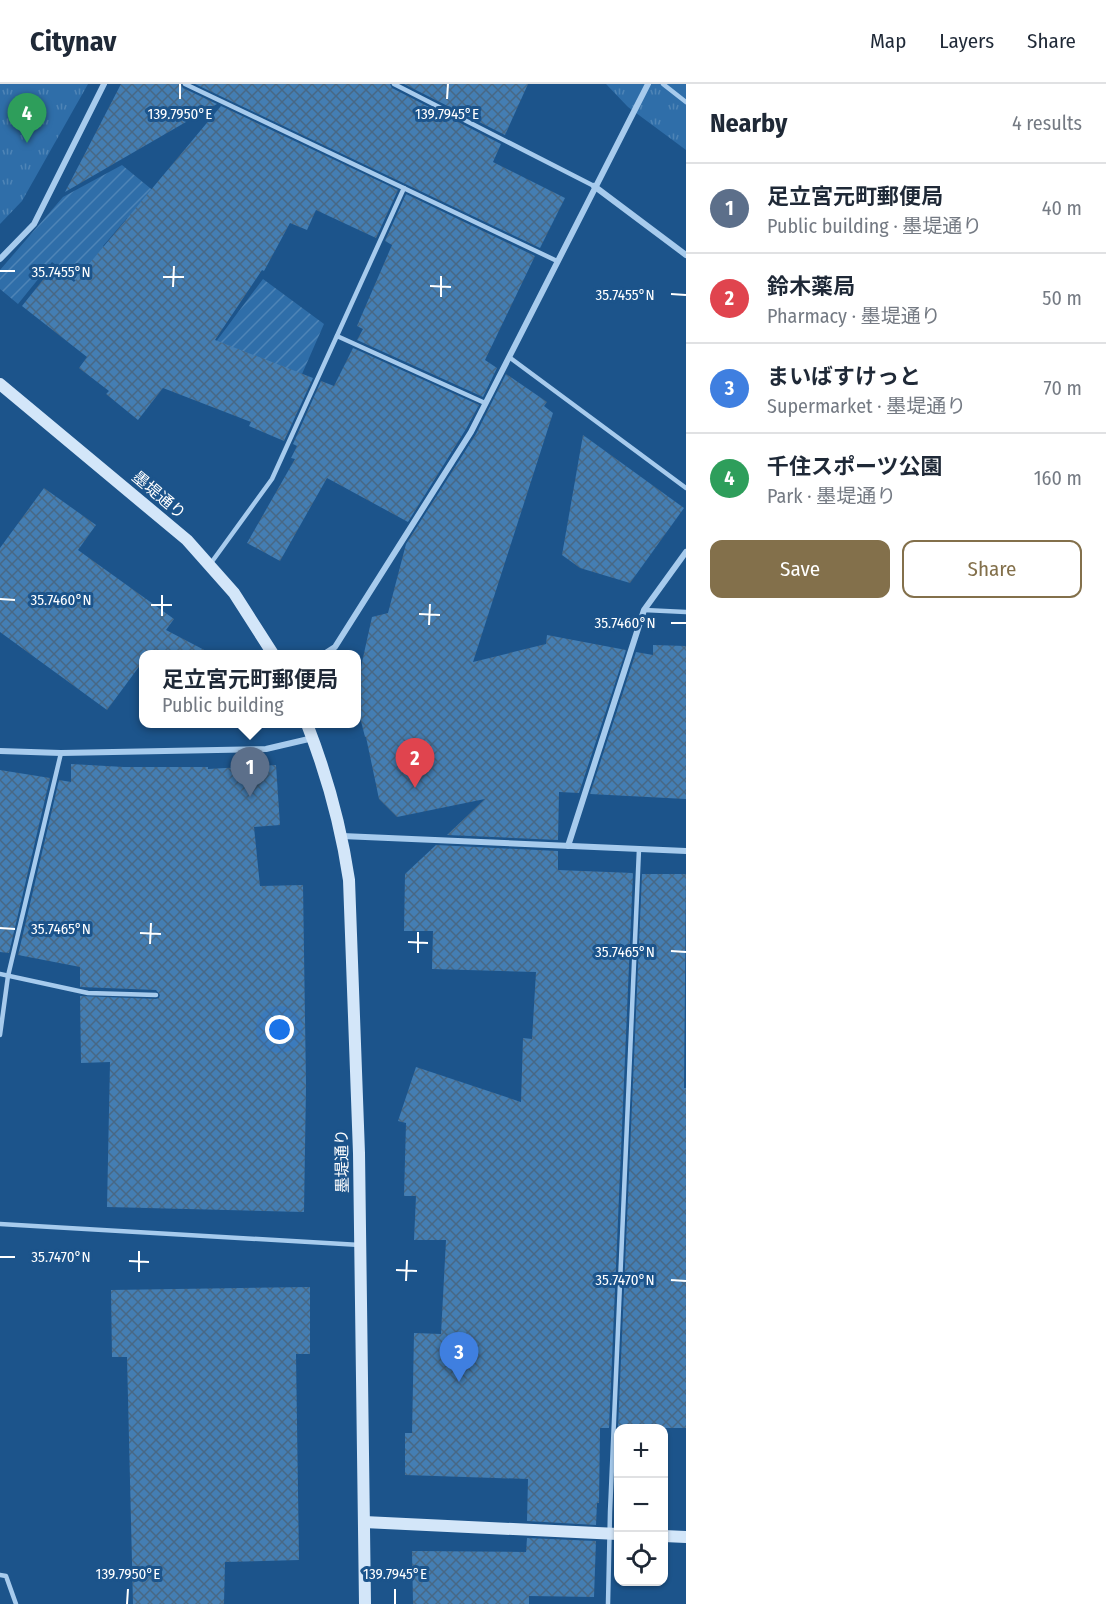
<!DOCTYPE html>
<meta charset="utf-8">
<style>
body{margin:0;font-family:"Fira Sans Condensed","Noto Sans JP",sans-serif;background:#f6f6f7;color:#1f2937}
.controls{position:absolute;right:18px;bottom:18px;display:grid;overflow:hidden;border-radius:12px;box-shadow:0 2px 4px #0004}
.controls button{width:54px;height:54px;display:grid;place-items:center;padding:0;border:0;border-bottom:2px solid #e0e1e3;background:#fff;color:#1f2937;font:30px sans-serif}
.you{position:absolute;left:280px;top:946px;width:21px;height:21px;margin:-15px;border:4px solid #fff;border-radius:50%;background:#1a73e8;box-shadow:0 0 0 9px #1a73e833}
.badge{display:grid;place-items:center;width:39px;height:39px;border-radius:50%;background:#83704b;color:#fff;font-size:20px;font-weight:700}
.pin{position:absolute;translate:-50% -50px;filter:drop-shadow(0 2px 3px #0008)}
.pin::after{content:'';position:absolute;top:32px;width:21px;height:18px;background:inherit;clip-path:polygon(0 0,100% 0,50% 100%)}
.popup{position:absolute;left:139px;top:566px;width:222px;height:78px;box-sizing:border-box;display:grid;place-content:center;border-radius:12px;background:#fff;filter:drop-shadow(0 2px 4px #0005);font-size:20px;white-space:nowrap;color:#747a83}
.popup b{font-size:22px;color:#1f2937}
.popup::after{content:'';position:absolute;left:50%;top:100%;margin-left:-12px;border:12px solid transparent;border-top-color:#fff}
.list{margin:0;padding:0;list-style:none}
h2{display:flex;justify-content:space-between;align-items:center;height:78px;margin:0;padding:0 24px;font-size:26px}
h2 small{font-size:20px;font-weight:400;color:#747a83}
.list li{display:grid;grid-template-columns:39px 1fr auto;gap:18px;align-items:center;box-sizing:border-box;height:90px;padding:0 24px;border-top:2px solid #e0e1e3}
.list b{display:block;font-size:22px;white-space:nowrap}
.list p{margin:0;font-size:20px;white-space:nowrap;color:#747a83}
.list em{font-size:20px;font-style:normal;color:#747a83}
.actions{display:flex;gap:12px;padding:18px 24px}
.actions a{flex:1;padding:14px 0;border:2px solid #83704b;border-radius:12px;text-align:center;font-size:21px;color:#83704b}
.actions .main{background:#83704b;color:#fff}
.icon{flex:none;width:33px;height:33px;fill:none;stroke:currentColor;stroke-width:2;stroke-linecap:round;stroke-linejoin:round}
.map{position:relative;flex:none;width:686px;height:1520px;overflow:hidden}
header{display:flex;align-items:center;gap:36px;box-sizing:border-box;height:84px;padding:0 30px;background:#fff;border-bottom:2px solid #e0e1e3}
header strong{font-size:28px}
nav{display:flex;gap:33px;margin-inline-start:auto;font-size:21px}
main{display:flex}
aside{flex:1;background:#fff}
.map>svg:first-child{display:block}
.grass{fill:url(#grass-tufts)}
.garden{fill:url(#garden-furrows)}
.building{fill:url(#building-cross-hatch)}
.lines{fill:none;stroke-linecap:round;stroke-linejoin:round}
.lane{stroke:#a7cbed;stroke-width:4.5}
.street{stroke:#a7cbed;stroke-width:6}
.secondary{stroke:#d3e6f9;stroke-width:12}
.ticks{fill:none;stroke:#fff;stroke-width:2}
.labels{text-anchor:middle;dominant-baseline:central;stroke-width:6;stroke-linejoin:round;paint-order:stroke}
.street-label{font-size:16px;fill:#fff;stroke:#1c548b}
.ticks-label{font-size:15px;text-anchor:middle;fill:#fff;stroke:#1c548b;stroke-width:6;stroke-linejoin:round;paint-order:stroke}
</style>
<header>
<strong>Citynav</strong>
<nav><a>Map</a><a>Layers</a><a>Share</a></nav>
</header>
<main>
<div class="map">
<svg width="686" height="1520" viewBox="0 0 686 1520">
<defs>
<pattern id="grass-tufts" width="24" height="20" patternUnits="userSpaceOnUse" patternTransform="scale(1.5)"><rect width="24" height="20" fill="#2f6ea9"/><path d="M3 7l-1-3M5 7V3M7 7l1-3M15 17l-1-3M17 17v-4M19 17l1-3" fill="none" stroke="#4e84b6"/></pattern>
<pattern id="garden-furrows" width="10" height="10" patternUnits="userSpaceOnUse" patternTransform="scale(1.5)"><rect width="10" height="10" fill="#2f6ea9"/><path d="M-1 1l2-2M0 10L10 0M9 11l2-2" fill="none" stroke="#4e84b6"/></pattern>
<pattern id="building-cross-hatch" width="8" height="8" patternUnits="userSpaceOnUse" patternTransform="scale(1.5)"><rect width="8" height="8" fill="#447eb3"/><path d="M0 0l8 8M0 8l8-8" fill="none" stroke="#486885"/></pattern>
</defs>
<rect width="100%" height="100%" fill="#1c548b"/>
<!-- grass -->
<g class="grass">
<path d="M0,0H88L22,117L0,140Z"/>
<path d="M606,0H686V66L628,23Z"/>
</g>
<!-- garden -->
<g class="garden">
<path d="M122,81L223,164L200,193L127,134L103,162L146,198L118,229L52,178L18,220L0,205V186L63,113Z"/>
<path d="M263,195L324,240L302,290L209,267Z"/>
</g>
<!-- building -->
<g class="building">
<path d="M121,0H181L183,4L217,20L65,108Z"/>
<path d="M195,0H390L392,4L501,60L493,78L565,114L540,164Z"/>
<path d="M404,0H528L505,51Z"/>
<path d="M221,22L398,106L376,154L316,126L307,146L290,139L264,187L262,186L215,256L313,294L284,357L249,342L251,338L163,304L138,336L106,310L109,307L79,284L87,273L22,222L54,182L74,198Z"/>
<path d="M406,110L535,172L485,276L497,284L483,313L357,256L363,245L357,242L392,161L385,157Z"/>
<path d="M353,264L479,321L466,345L408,438L327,394L280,477L247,459L295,375L291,374L297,362L293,360L321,297L334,302Z"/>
<path d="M506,290L547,318L544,322L553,329L473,578L546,560L547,551L626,566L579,709L559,708L558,756L447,751L485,715L397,733L379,715L366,653H365L357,621V601L372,533L388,529L406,460L476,350Z"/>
<path d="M583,351L684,424L630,499L580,484L562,471Z"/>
<path d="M44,404L96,441L78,466L174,535L166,546L212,570H144V576L107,626L0,548V464Z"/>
<path d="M653,561L686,562V715L590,710L636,568L653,571Z"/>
<path d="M71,680L124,683H208V685L276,681L280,741L254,743L260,802L303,801L306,1001L304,1128L107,1123L110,978L81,979L80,912L156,915L159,914L160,911L156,906L80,903V883L18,871L59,696L71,698Z"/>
<path d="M0,686L50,694L9,869L0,868Z"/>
<path d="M436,761L558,767V786L633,789L609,1344H600L599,1419H597L596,1441L527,1437L528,1395L405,1391V1349H412L414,1249L441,1250L446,1156H414L416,1112H404L406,1039L398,1037L416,983L521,1018L523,954L532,955L536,888L432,885L433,847H404L405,790Z"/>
<path d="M642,790H686L684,1004H686V1344H618Z"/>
<path d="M310,1203V1270H296L299,1476L225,1478L224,1520H133L127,1273H112L111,1206Z"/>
<path d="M527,1454L596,1457L594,1513L529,1512V1520H413L412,1467L526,1468Z"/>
</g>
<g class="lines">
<!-- lane -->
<g class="lane">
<path d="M185,0L557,177"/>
<path d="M394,0L594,102"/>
<path d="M663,0L686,18"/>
<path d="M337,252L485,319"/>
<path d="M509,273L686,404"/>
<path d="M211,479L272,395L404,104"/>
<path d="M644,526L686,528"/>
<path d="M0,890L88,909L156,911"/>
<path d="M0,951L8,892L61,669"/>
<path d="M0,1140L360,1161"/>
<path d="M0,1491L6,1492L16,1520"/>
<path d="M608,1520L610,1428L639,765"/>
</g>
<!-- street -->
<g class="street">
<path d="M594,102L686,171"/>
<path d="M0,175L34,140L104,0"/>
<path d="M324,570L335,563L471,348L648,0"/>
<path d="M0,667L61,669L266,665L313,654"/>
<path d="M342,752L686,767"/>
<path d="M568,762L644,526L686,468"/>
</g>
<!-- secondary -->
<g class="secondary">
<path d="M0,300L187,456L234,509L273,570"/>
<path d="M307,640C327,691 341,742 349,796L359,1069L365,1520"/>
<path d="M364,1438L618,1450"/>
<path d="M664,1452L686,1453"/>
</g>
</g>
<!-- ticks -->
<path class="ticks" d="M180,15V0M447,15L448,0M0,187H15M163,193H184M430,202L451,203M173,203L174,182M671,210L686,211M441,213V192M0,515L15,516M151,521H172M419,530L440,531M162,532V511M671,539H686M429,541L430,520M0,844L15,845M140,849L161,850M408,858L428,859M150,860L151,839M671,867L686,868M418,869V848M0,1173H15M129,1177L149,1178M396,1186L417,1187M139,1188V1167M671,1196L686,1197M406,1197L407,1176M127,1520L128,1505M395,1520V1505"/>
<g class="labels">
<!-- street labels -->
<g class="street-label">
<text transform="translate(159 411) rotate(40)">墨堤通り</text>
<text transform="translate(342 1077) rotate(-91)">墨堤通り</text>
</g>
</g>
<g class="ticks-label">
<text x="180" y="35">139.7950°E</text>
<text x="447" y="35">139.7945°E</text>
<text x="61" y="193">35.7455°N</text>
<text x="625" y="216">35.7455°N</text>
<text x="61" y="521">35.7460°N</text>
<text x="625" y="544">35.7460°N</text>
<text x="61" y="850">35.7465°N</text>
<text x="625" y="873">35.7465°N</text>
<text x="61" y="1178">35.7470°N</text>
<text x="625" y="1201">35.7470°N</text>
<text x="128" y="1495">139.7950°E</text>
<text x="395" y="1495">139.7945°E</text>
</g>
</svg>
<div class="controls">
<button>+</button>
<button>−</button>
<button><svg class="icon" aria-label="locate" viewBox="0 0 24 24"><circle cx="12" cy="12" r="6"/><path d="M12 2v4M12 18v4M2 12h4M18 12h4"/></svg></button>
</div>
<div class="you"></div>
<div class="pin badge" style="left:250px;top:713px;background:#5c6f8a">1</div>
<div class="popup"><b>足立宮元町郵便局</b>Public building</div>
<div class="pin badge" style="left:415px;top:704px;background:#e0444e">2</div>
<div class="pin badge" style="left:459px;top:1298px;background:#3f7fe0">3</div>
<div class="pin badge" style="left:27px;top:59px;background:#2e9e5b">4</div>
</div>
<aside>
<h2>Nearby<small>4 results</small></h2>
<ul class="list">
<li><span class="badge" style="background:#5c6f8a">1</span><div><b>足立宮元町郵便局</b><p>Public building · 墨堤通り</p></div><em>40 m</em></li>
<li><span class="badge" style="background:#e0444e">2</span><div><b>鈴木薬局</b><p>Pharmacy · 墨堤通り</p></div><em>50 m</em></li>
<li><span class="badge" style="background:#3f7fe0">3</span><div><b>まいばすけっと</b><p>Supermarket · 墨堤通り</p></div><em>70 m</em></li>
<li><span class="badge" style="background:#2e9e5b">4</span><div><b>千住スポーツ公園</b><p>Park · 墨堤通り</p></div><em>160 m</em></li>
</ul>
<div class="actions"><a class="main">Save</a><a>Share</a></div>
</aside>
</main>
